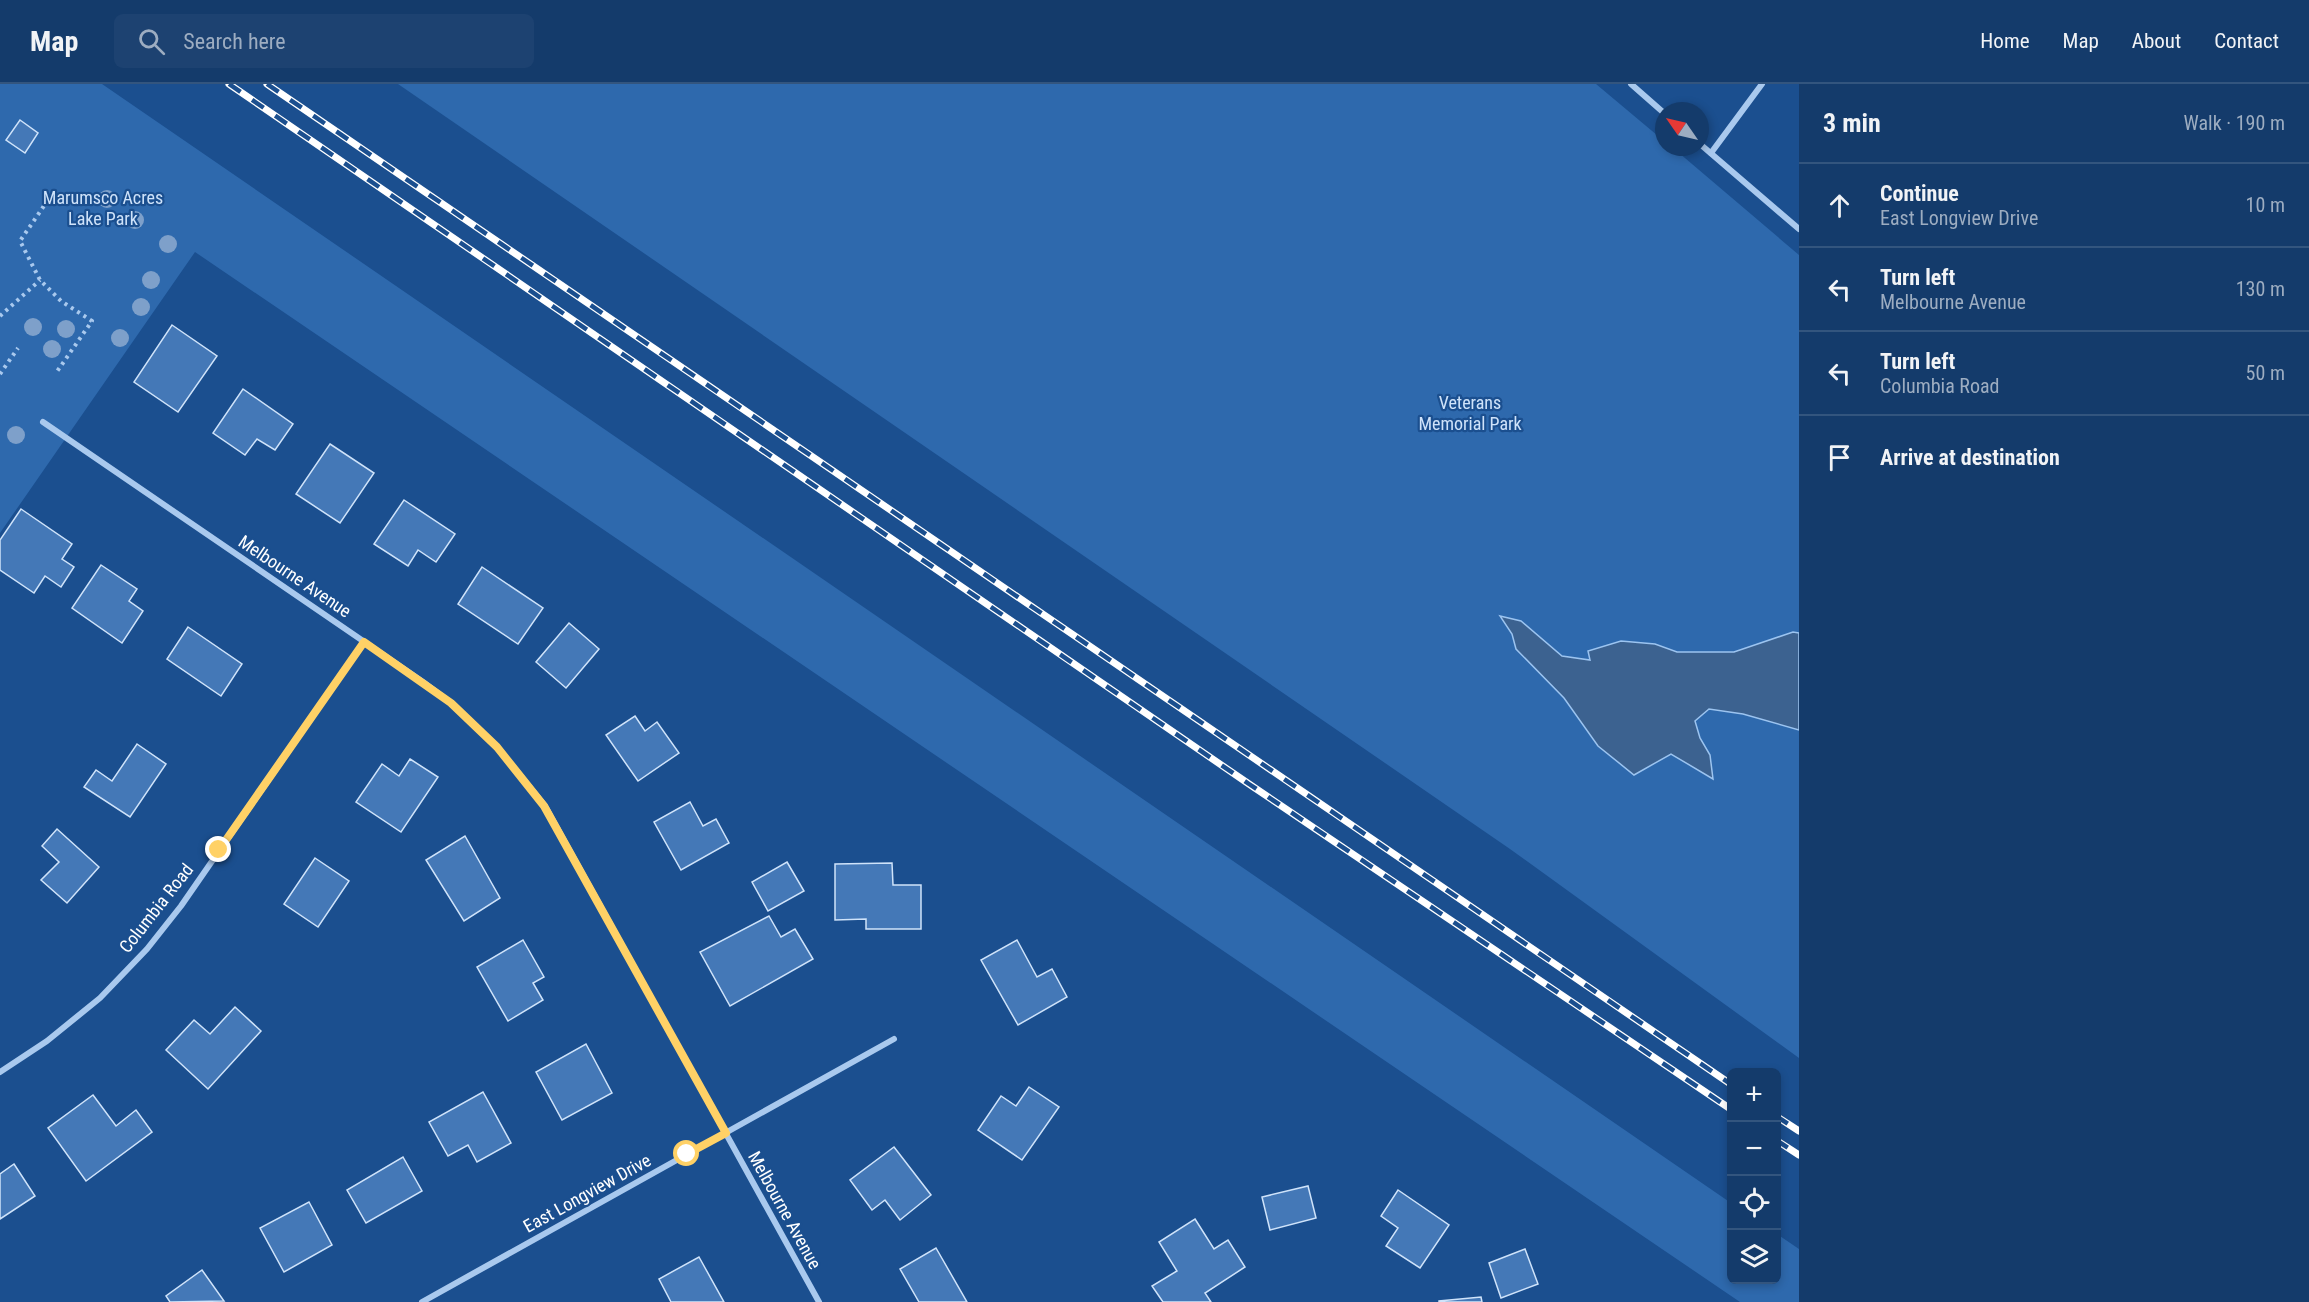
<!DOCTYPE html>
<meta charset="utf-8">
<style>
body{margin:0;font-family:"Roboto Condensed",sans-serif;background:#1d4271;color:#f1f3f6}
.controls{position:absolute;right:18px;bottom:18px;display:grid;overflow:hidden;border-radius:9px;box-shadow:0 3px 9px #0003}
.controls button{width:54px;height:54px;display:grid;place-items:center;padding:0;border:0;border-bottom:2px solid #33557e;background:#143b6b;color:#f1f3f6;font:30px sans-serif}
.compass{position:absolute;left:1655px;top:18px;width:54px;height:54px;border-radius:50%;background:#143b6b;box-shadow:0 3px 9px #0003;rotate:304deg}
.stop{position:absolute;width:18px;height:18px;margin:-14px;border:4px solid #ffd166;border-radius:50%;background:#fff}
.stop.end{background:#ffd166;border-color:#fff;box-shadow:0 2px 6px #0008}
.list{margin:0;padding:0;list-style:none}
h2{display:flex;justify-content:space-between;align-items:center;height:78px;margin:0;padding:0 24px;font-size:26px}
h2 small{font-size:20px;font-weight:400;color:#9dadc1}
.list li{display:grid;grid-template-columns:39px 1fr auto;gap:18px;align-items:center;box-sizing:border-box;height:84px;padding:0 24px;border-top:2px solid #33557e}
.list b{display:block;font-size:22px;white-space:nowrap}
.list p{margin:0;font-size:20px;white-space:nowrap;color:#9dadc1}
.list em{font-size:20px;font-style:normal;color:#9dadc1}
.icon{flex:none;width:33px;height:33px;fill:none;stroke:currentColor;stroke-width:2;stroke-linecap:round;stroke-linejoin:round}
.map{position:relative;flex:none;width:1799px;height:1218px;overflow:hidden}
header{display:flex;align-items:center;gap:36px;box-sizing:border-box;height:84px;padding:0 30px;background:#143b6b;border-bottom:2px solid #33557e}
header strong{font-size:28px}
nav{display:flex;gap:33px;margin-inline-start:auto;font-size:21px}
.search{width:420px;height:54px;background:#1d4271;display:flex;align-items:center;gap:15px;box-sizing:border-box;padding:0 21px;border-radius:9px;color:#9dadc1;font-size:22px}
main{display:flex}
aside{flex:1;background:#143b6b}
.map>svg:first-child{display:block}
.green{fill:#2e69ad}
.water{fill:#3c6290;stroke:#9cc4f0;stroke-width:1.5}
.building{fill:#4478b7;stroke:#cfe3fa;stroke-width:1.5}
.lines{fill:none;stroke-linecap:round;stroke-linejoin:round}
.path{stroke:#a9c9ee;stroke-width:4;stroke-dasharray:3 4.5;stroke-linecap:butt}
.minor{stroke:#a9c9ee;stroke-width:6}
.rail-casing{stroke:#fff;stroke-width:7}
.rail{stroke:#1b4f8f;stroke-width:4.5;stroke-dasharray:14;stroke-linecap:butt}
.tree{fill:#7ea0ca}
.route{stroke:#ffd166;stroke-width:8}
.labels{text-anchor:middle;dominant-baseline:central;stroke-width:4.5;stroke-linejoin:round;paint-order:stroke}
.park-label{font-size:18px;fill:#cfe3fa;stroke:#1b4f8f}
.street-label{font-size:18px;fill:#fff;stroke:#1b4f8f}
</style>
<header>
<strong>Map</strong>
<div class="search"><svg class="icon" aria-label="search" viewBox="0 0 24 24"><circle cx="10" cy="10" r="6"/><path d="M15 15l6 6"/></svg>Search here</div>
<nav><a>Home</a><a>Map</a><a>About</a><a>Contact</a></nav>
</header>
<main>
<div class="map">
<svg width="1799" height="1218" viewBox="0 0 1799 1218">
<rect width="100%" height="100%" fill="#1b4f8f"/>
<!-- green -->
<g class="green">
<path d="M0,0H102L1731,1119L1732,1196H1776L1777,1150L1799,1165V1218H1740L195,168L0,449Z"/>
<path d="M398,0H1596L1664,57V63H1672L1799,171V974L1510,765Z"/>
</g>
<!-- water -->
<path class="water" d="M1500,532L1521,537L1562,572L1590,576L1588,567L1621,557L1655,560L1677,568H1734L1793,548L1799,549V646L1743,630L1709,625L1695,637L1700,654L1710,671L1713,695L1671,670L1634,691L1598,662L1564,614L1516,565L1512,550Z"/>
<!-- building -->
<g class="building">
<path d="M20,36L38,49L25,69L6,56Z"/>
<path d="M172,241L217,272L178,328L134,298Z"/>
<path d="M243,305L293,340L275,366L257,355L245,371L213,349Z"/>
<path d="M330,360L374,389L340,439L296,410Z"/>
<path d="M404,416L455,450L436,478L418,466L408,482L374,460Z"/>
<path d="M21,425L72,460L62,475L74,483L61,503L45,492L34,509L0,486V456Z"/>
<path d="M101,481L137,505L129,517L143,527L122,559L72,524Z"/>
<path d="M482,483L543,524L518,560L458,520Z"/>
<path d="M569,539L599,565L566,604L536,578Z"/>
<path d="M188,543L242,580L221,612L167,575Z"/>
<path d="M635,632L645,647L657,638L679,669L638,697L606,651Z"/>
<path d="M137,660L166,680L130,733L84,703L96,686L112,697Z"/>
<path d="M410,675L438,693L401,748L356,718L382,680L399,692Z"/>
<path d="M690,718L703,742L716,735L729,759L681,786L654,738Z"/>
<path d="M57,745L99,783L67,819L41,796L59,778L42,762Z"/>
<path d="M465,752L500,814L464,837L426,776Z"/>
<path d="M315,774L349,797L318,843L284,820Z"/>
<path d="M787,778L804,807L768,827L752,798Z"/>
<path d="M892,779L893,801H921V845H866V835L835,836V780Z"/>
<path d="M769,832L781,853L795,845L813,875L730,922L700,868Z"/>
<path d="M523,856L544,893L533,899L543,916L508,937L477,883Z"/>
<path d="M1017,856L1037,893L1052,885L1067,913L1018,941L981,876Z"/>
<path d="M235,923L261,947L208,1005L166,966L194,936L210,950Z"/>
<path d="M586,960L612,1009L562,1036L536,988Z"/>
<path d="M1029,1003L1059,1023L1022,1076L978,1046L1001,1012L1016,1022Z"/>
<path d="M483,1008L511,1059L477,1078L468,1061L448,1072L429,1038Z"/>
<path d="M93,1011L116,1042L136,1026L152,1048L86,1097L48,1044Z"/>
<path d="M894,1063L931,1111L900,1136L885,1116L872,1126L850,1096Z"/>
<path d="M403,1073L422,1107L366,1139L347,1106Z"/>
<path d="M14,1080L35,1112L0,1135V1090Z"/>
<path d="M1308,1102L1316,1134L1270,1146L1262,1113Z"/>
<path d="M1398,1106L1449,1141L1420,1184L1386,1162L1398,1144L1381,1132Z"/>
<path d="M309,1118L332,1161L284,1188L260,1144Z"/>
<path d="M1195,1135L1214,1165L1228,1156L1245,1183L1205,1209L1211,1218H1163L1152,1202L1177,1187L1159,1158Z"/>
<path d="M936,1164L967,1218H919L900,1185Z"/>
<path d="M1525,1165L1538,1200L1501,1214L1489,1179Z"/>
<path d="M699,1173L724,1218H671L659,1195Z"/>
<path d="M202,1186L224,1217L170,1218L166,1212Z"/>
<path d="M1481,1213L1482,1218H1439V1217Z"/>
</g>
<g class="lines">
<!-- path -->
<g class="path">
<path d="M48,116L20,157L40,196L61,217L92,237L56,289"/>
<path d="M0,232L40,196"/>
<path d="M0,290L18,264"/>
</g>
<!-- minor -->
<g class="minor">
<path d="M1631,0L1664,29"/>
<path d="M1700,60L1799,145"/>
<path d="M1711,69L1762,0"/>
<path d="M43,338L423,598L451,619L497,663L545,722L819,1218"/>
<path d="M0,988L47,957L100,914L147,865L181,822L364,558"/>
<path d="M422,1218L894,955"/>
</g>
<defs>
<g id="rail">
<path d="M229,0L1249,700L1732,1026"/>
<path d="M267,0L1732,1001"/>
<path d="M1776,1032L1799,1047"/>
<path d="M1776,1056L1799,1071"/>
</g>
</defs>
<!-- rail casing -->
<use href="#rail" class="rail-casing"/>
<!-- rail -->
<use href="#rail" class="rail"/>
</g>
<!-- trees -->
<g class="tree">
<circle cx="107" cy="115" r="9"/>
<circle cx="135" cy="136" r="9"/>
<circle cx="168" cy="160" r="9"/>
<circle cx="151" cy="196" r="9"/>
<circle cx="141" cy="223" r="9"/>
<circle cx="33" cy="243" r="9"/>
<circle cx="66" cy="245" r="9"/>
<circle cx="120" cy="254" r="9"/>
<circle cx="52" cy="265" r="9"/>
<circle cx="16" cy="351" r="9"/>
</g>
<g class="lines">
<!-- route -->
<path class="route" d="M219,766L364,558L451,619L497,663L544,722L726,1049L687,1070"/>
</g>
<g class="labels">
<!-- park labels -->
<g class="park-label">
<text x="103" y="113">Marumsco Acres<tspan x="103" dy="21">Lake Park</tspan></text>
<text x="1470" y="318">Veterans<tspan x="1470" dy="21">Memorial Park</tspan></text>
</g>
<!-- street labels -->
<g class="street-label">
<text transform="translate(295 492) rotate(34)">Melbourne Avenue</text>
<text transform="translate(156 824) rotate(-52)">Columbia Road</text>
<text transform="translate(587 1109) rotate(-29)">East Longview Drive</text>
<text transform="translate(785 1126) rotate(61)">Melbourne Avenue</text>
</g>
</g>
</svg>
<div class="controls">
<button>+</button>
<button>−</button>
<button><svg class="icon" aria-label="locate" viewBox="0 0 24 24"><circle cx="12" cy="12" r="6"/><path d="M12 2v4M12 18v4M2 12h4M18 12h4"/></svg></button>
<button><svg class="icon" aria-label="layers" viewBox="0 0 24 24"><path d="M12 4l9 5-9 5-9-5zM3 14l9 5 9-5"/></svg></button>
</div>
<svg class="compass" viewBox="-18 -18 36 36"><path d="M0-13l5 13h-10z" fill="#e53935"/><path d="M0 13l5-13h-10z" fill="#9dadc1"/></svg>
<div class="stop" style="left:687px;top:1070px"></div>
<div class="stop end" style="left:219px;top:766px"></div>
</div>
<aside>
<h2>3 min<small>Walk · 190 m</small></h2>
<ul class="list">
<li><svg class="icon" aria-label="ahead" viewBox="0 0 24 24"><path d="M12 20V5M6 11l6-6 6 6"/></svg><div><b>Continue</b><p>East Longview Drive</p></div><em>10 m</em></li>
<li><svg class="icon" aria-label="left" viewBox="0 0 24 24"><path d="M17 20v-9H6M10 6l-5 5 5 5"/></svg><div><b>Turn left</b><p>Melbourne Avenue</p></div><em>130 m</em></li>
<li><svg class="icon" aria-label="left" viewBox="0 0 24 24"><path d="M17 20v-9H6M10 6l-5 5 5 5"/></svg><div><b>Turn left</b><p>Columbia Road</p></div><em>50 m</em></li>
<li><svg class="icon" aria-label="arrive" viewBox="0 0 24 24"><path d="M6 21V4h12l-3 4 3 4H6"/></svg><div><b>Arrive at destination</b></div></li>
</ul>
</aside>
</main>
